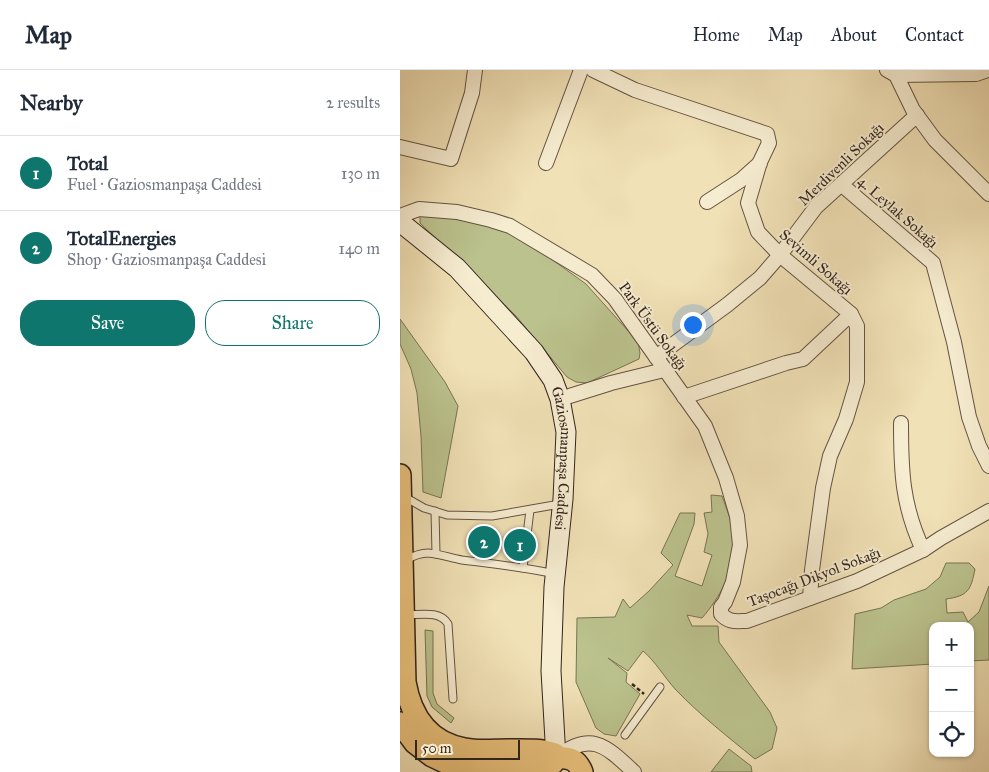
<!DOCTYPE html>
<meta charset="utf-8">
<style>
body{margin:0;font-family:"IM FELL Great Primer",serif;background:#f2f2f3;color:#1f2937}
.controls{position:absolute;right:15px;bottom:15px;display:grid;overflow:hidden;border-radius:10px;box-shadow:0 1px 4px #0004}
.controls button{width:45px;height:45px;display:grid;place-items:center;padding:0;border:0;border-bottom:1px solid #e0e1e3;background:#fff;color:#1f2937;font:25px sans-serif}
.scale{position:absolute;left:15px;bottom:12px;width:105px;box-sizing:border-box;padding-left:5px;border:2px solid #34251d;border-top:0;font-size:14px;line-height:18px;white-space:nowrap;color:#34251d;-webkit-text-stroke:4px #f6ecd0;paint-order:stroke}
.you{position:absolute;left:292px;top:254px;width:18px;height:18px;margin:-12px;border:4px solid #fff;border-radius:50%;background:#1a73e8;box-shadow:0 0 0 8px #1a73e833}
.badge{display:grid;place-items:center;width:32px;height:32px;border-radius:50%;background:#0f766e;color:#fff;font-size:16px;font-weight:700}
.pin{position:absolute;translate:-50% -50%;border:2px solid #fff;box-shadow:0 1px 5px #0006}
.list{margin:0;padding:0;list-style:none}
h2{display:flex;justify-content:space-between;align-items:center;height:65px;margin:0;padding:0 20px;font-size:21px}
h2 small{font-size:16px;font-weight:400;color:#747a83}
.list li{display:grid;grid-template-columns:32px 1fr auto;gap:15px;align-items:center;box-sizing:border-box;height:75px;padding:0 20px;border-top:1px solid #e0e1e3}
.list b{display:block;font-size:19px;white-space:nowrap}
.list p{margin:0;font-size:16px;white-space:nowrap;color:#747a83}
.list em{font-size:16px;font-style:normal;color:#747a83}
.actions{display:flex;gap:10px;padding:15px 20px}
.actions a{flex:1;padding:11px 0;border:1px solid #0f766e;border-radius:20px;text-align:center;font-size:18px;color:#0f766e}
.actions .main{background:#0f766e;color:#fff}
.icon{flex:none;width:28px;height:28px;fill:none;stroke:currentColor;stroke-width:2;stroke-linecap:round;stroke-linejoin:round}
.map{position:relative;flex:none;width:589px;height:702px;overflow:hidden}
header{display:flex;align-items:center;gap:30px;box-sizing:border-box;height:70px;padding:0 25px;background:#fff;border-bottom:1px solid #e0e1e3}
header strong{font-size:24px}
nav{display:flex;gap:28px;margin-inline-start:auto;font-size:18px}
main{display:flex}
aside{flex:1;background:#fff}
.map>svg:first-child{display:block}
.green{fill:#bbc28d;stroke:#787455}
.lines{fill:none;stroke-linecap:round;stroke-linejoin:round}
.service-casing{stroke:#635443;stroke-width:9}
.minor-casing{stroke:#635443;stroke-width:16}
.secondary-casing{stroke:#34251d;stroke-width:21}
.primary-casing{stroke:#34251d;stroke-width:24}
.path{stroke:#34251d;stroke-width:2.5;stroke-dasharray:4 2.5;stroke-linecap:butt}
.service{stroke:#f6ecd0;stroke-width:7}
.minor{stroke:#f6ecd0;stroke-width:14}
.secondary{stroke:#f6ecd0;stroke-width:19}
.primary{stroke:#e8c07b;stroke-width:21}
.labels{text-anchor:middle;dominant-baseline:central;stroke-width:4;stroke-linejoin:round;paint-order:stroke}
.street-label{font-size:15px;fill:#34251d;stroke:#f6ecd0}
</style>
<header>
<strong>Map</strong>
<nav><a>Home</a><a>Map</a><a>About</a><a>Contact</a></nav>
</header>
<main>
<aside>
<h2>Nearby<small>2 results</small></h2>
<ul class="list">
<li><span class="badge">1</span><div><b>Total</b><p>Fuel · Gaziosmanpaşa Caddesi</p></div><em>130 m</em></li>
<li><span class="badge">2</span><div><b>TotalEnergies</b><p>Shop · Gaziosmanpaşa Caddesi</p></div><em>140 m</em></li>
</ul>
<div class="actions"><a class="main">Save</a><a>Share</a></div>
</aside>
<div class="map">
<svg width="589" height="702" viewBox="0 0 589 702">
<rect width="100%" height="100%" fill="#f1e1b6"/>
<filter id="stains"><feTurbulence type="fractalNoise" baseFrequency=".004" numOctaves="4"/><feColorMatrix values="0 0 0 0 .2 0 0 0 0 .09 0 0 0 0 .02 0 0 0 .5 -.17"/></filter>
<radialGradient id="worn" r=".72"><stop offset=".6" stop-color="#630" stop-opacity="0"/><stop offset="1" stop-color="#630" stop-opacity=".3"/></radialGradient>
<!-- green -->
<g class="green">
<path d="M24,144L71,148L118,165L186,214L238,272L240,283L239,289L187,313L176,312L167,307L116,246L20,153V146Z"/>
<path d="M0,249L45,312L58,336L41,428L23,422L21,366L17,323L11,299L0,274Z"/>
<path d="M311,425L322,426C327,440 333,455 335,470C339,495 318,530 302,548L287,545L292,556H318L319,572L370,642L377,658L372,679L355,689C328,667 300,645 276,620C264,607 256,592 243,581L228,601L208,588L227,603L226,612L240,624L216,666L204,664L196,658L176,612L177,548L215,547L223,529L230,538L249,521L273,495L261,483L280,443H295L294,454L275,506L302,516L312,485L304,482L308,464L304,443L312,442Z"/>
<path d="M546,493H569L575,499C571,520 568,526 546,529L547,543L563,542L568,552L579,542L589,516V590L570,591V556H533V594L452,599L455,544L481,538L494,530L526,519L540,507Z"/>
<path d="M25,560L33,561V623L37,634L54,648L51,653L32,637L27,626Z"/>
<path d="M329,679L351,696L352,702H311Z"/>
</g>
<g class="lines">
<defs>
<g id="service">
<path d="M3,426L24,438L47,445L92,446L160,434"/>
<path d="M35,441L36,484"/>
<path d="M6,490C13,486 20,483 28,483C40,484 51,488 62,490C93,494 124,497 155,504"/>
<path d="M123,498L130,440"/>
<path d="M6,545C20,545 40,540 48,554L53,629"/>
<path d="M225,665L260,617"/>
</g>
<g id="minor">
<path d="M193,0L235,20L367,64L369,73L360,92L348,133L358,162L380,185L451,244L457,256V312L446,349L430,386L423,418L412,500L410,528"/>
<path d="M487,0L496,5L576,4L588,0"/>
<path d="M496,5L513,40L535,70L589,124"/>
<path d="M0,77L51,89L72,23L75,0"/>
<path d="M146,93L181,0"/>
<path d="M442,115L533,193L554,272L569,347L579,376L589,396"/>
<path d="M307,132L341,110L360,93"/>
<path d="M0,146L19,139L57,142L91,150L110,156L192,205L215,229L305,356L326,408L337,446L340,475L333,512L325,532L321,537V544C329,553 336,551 347,551L457,511L523,480L541,468L589,441"/>
<path d="M256,287L327,235L360,208L380,185L416,137L517,45"/>
<path d="M284,327L386,293L403,289L451,244"/>
<path d="M160,329L211,313L264,300"/>
<path d="M501,353C501,401 502,435 523,480"/>
<path d="M156,688C191,660 206,676 234,702"/>
</g>
<g id="secondary">
<path id="s1" d="M0,152L57,198L134,282L153,310L160,329L166,362L163,429L154,517L151,601L156,688"/>
</g>
<g id="primary">
<path d="M0,405L5,612C11,647 29,673 65,679C79,682 94,680 108,680C124,680 140,679 155,684L156,688"/>
<path d="M0,653L15,673L32,686L49,694L84,698L144,697L153,693L156,688"/>
<path d="M156,688C169,687 177,689 182,702"/>
</g>
</defs>
<!-- service casing -->
<use href="#service" class="service-casing"/>
<!-- minor casing -->
<use href="#minor" class="minor-casing"/>
<!-- secondary casing -->
<use href="#secondary" class="secondary-casing"/>
<!-- primary casing -->
<use href="#primary" class="primary-casing"/>
<!-- path -->
<path class="path" d="M232,614L244,624"/>
<!-- service -->
<use href="#service" class="service"/>
<!-- minor -->
<use href="#minor" class="minor"/>
<!-- secondary -->
<use href="#secondary" class="secondary"/>
<!-- primary -->
<use href="#primary" class="primary"/>
</g>
<g class="labels">
<!-- street labels -->
<g class="street-label">
<text transform="translate(441 94) rotate(-44)">Merdivenli Sokağı</text>
<text transform="translate(498 142) rotate(41)">4. Leylak Sokağı</text>
<text transform="translate(416 192) rotate(41)">Sevimli Sokağı</text>
<text transform="translate(253 256) rotate(54)">Park Üstü Sokağı</text>
<text stroke="none"><textPath href="#s1" startOffset="301">Gaziosmanpaşa Caddesi</textPath></text>
<text transform="translate(414 507) rotate(-21)">Taşocağı Dikyol Sokağı</text>
</g>
</g>
<rect width="100%" height="100%" filter="url(#stains)"/>
<rect width="100%" height="100%" fill="url(#worn)"/>
</svg>
<div class="controls">
<button>+</button>
<button>−</button>
<button><svg class="icon" aria-label="locate" viewBox="0 0 24 24"><circle cx="12" cy="12" r="6"/><path d="M12 2v4M12 18v4M2 12h4M18 12h4"/></svg></button>
</div>
<div class="scale">50 m</div>
<div class="you"></div>
<div class="pin badge" style="left:120px;top:475px">1</div>
<div class="pin badge" style="left:84px;top:472px">2</div>
</div>
</main>
